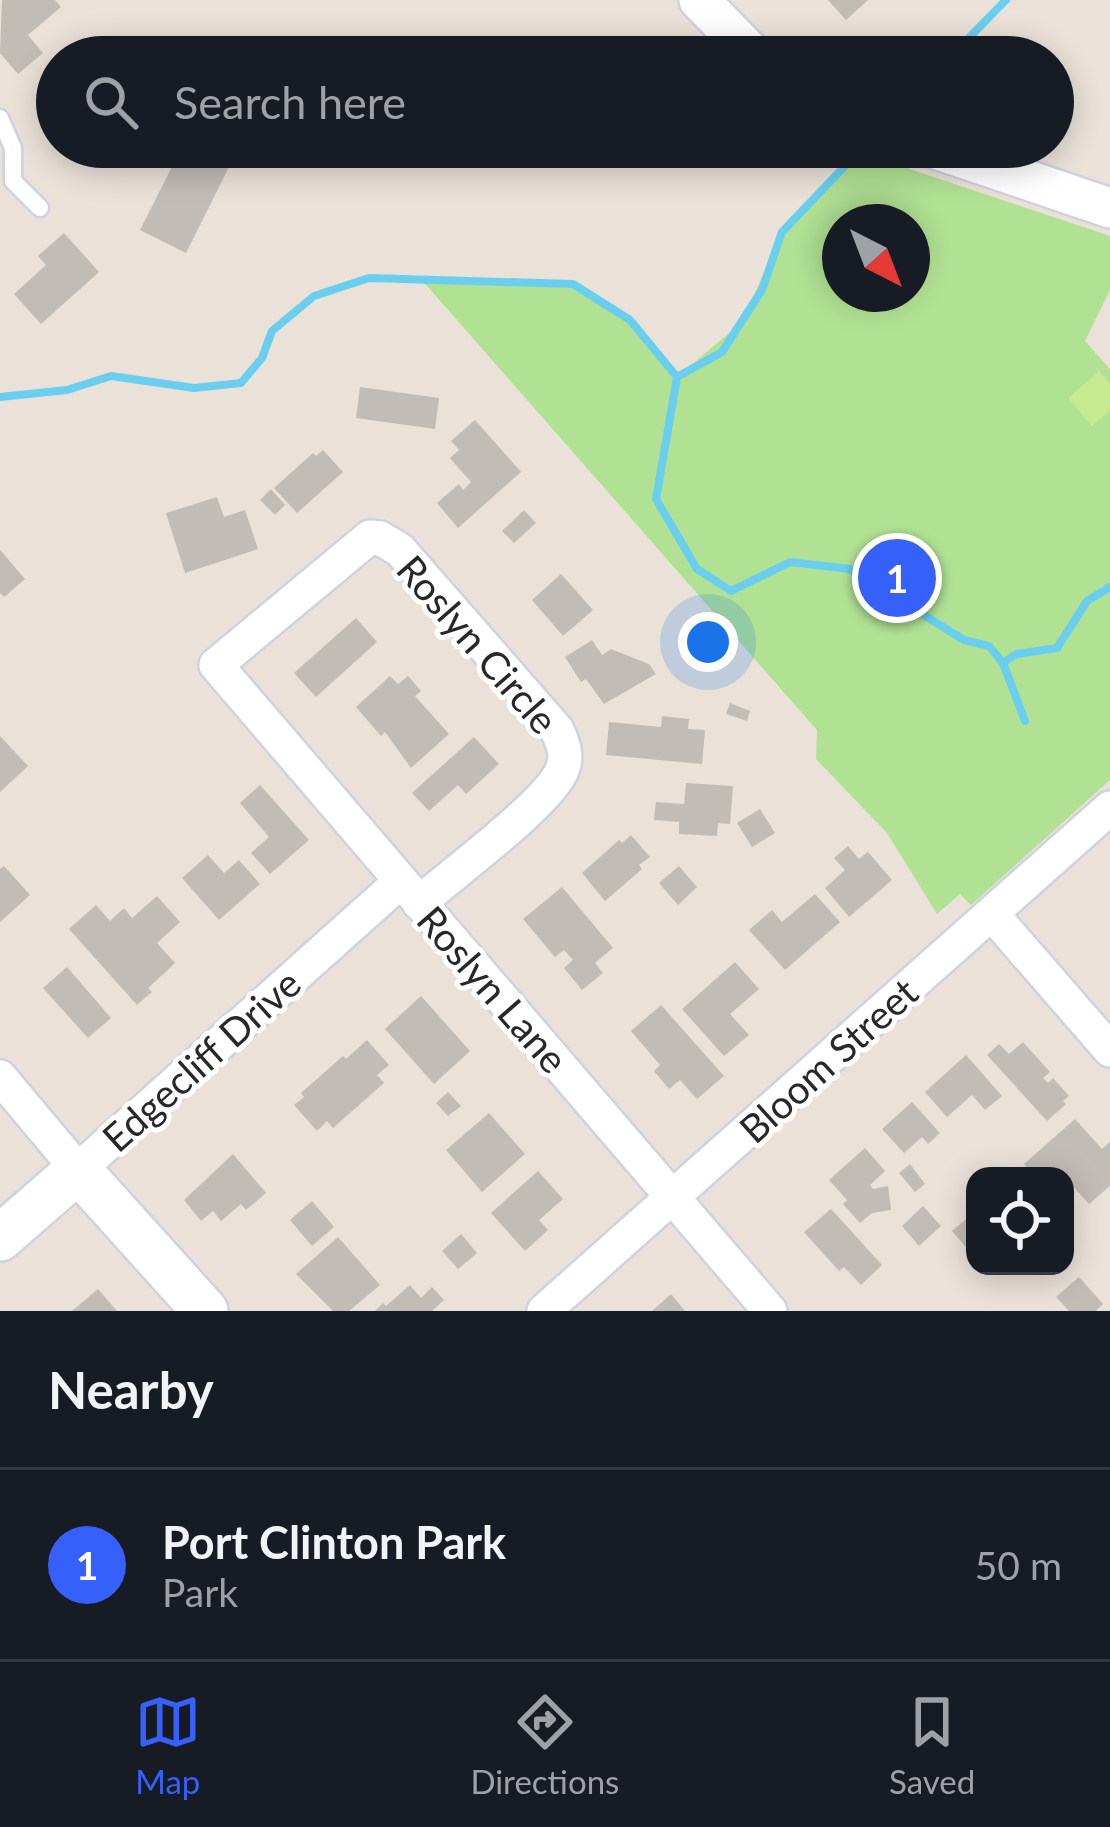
<!DOCTYPE html>
<style>
body{margin:0;font-family:Lato,sans-serif;background:#242831;color:#f1f3f6}
.controls{position:absolute;right:36px;bottom:36px;display:grid;overflow:hidden;border-radius:24px;box-shadow:0 6px 30px #0003}
.controls button{width:108px;height:108px;display:grid;place-items:center;padding:0;border:0;border-bottom:3px solid #363941;background:#171b24;color:#f1f3f6;font:60px sans-serif}
.compass{position:absolute;left:822px;top:204px;width:108px;height:108px;border-radius:50%;background:#171b24;box-shadow:0 6px 30px #0003;rotate:138deg}
.you{position:absolute;left:708px;top:642px;width:42px;height:42px;margin:-30px;border:9px solid #fff;border-radius:50%;background:#1a73e8;box-shadow:0 0 0 18px #1a73e833}
.badge{display:grid;place-items:center;width:78px;height:78px;border-radius:50%;background:#3660fa;color:#fff;font-size:39px;font-weight:700}
.pin{position:absolute;translate:-50% -50%;border:6px solid #fff;box-shadow:0 3px 12px #0006}
.list{margin:0;padding:0;list-style:none}
h2{display:flex;justify-content:space-between;align-items:center;height:156px;margin:0;padding:0 48px;font-size:51px}
h2 small{font-size:39px;font-weight:400;color:#9ea1a6}
.list li{display:grid;grid-template-columns:78px 1fr auto;gap:36px;align-items:center;box-sizing:border-box;height:192px;padding:0 48px;border-top:3px solid #363941}
.list b{display:block;font-size:45px;white-space:nowrap}
.list p{margin:0;font-size:39px;white-space:nowrap;color:#9ea1a6}
.list em{font-size:39px;font-style:normal;color:#9ea1a6}
.icon{flex:none;width:66px;height:66px;fill:none;stroke:currentColor;stroke-width:2;stroke-linecap:round;stroke-linejoin:round}
.map{position:relative;flex:none;width:1110px;height:1311px;overflow:hidden}
.search{position:absolute;background:#171b24;box-shadow:0 6px 30px #0003;left:36px;right:36px;top:36px;height:132px;display:flex;align-items:center;gap:30px;box-sizing:border-box;padding:0 42px;border-radius:66px;color:#9ea1a6;font-size:45px}
.sheet{height:348px;background:#171b24}
nav{display:flex;justify-content:space-around;align-items:center;box-sizing:border-box;height:168px;border-top:3px solid #363941;background:#171b24;font-size:33px;color:#9ea1a6}
nav a{display:grid;justify-items:center;gap:6px}
nav .on{color:#3660fa}
.map>svg:first-child{display:block}
.green{fill:#b1e294;fill-rule:evenodd}
.pitch{fill:#c6ea8f}
.lines{fill:none;stroke-linecap:round;stroke-linejoin:round}
.stream{stroke:#6acfee;stroke-width:8}
.building{fill:#c2bcb6}
.service-casing{stroke:#ced2e1;stroke-width:21}
.minor-casing{stroke:#ced2e1;stroke-width:38}
.tertiary-casing{stroke:#ced2e1;stroke-width:44}
.secondary-casing{stroke:#ced2e1;stroke-width:50}
.service{stroke:#fff;stroke-width:16}
.minor{stroke:#fff;stroke-width:33}
.tertiary{stroke:#fff;stroke-width:39}
.secondary{stroke:#fff;stroke-width:45}
.labels{text-anchor:middle;dominant-baseline:central;stroke-width:10;stroke-linejoin:round;paint-order:stroke}
.street-label{font-size:39px;fill:#282828;stroke:#fff}
</style>
<div class="map">
<svg width="1110" height="1311" viewBox="0 0 1110 1311">
<rect width="100%" height="100%" fill="#eae2d9"/>
<!-- green -->
<path class="green" d="M859,152L1110,236V290L1085,341L1110,369V780L971,905L960,894L937,914L887,833L816,759L817,730L420,278L573,284L630,320L677,377L742,322L782,232ZM840,222H912V294H840Z"/>
<!-- pitch -->
<path class="pitch" d="M1099,371L1110,384V411L1092,426L1068,398Z"/>
<g class="lines">
<!-- stream -->
<g class="stream">
<path d="M950,57L1006,0"/>
<path d="M677,377L656,499L697,569L731,591L790,562L850,569L964,640L989,646L1003,663L1016,654L1057,648L1087,601L1110,587"/>
<path d="M0,397L67,390L111,376L194,388L241,383L262,358L272,331L314,296L369,278L573,284L630,320L677,377L722,352L762,290L782,232L863,147"/>
<path d="M1003,663L1025,721"/>
</g>
</g>
<!-- building -->
<g class="building">
<path d="M2,0H55L61,7L28,35L43,53L18,74L0,53Z"/>
<path d="M828,0H868L846,20Z"/>
<path d="M182,147H239L186,253L140,230Z"/>
<path d="M64,233L99,272L41,324L14,294L46,265L38,256Z"/>
<path d="M360,387L439,398L435,429L356,418Z"/>
<path d="M475,420L521,472L458,528L437,503L459,484L463,490L471,482L450,458L459,450L451,441Z"/>
<path d="M323,450L343,472L297,513L274,488L313,453L316,456Z"/>
<path d="M271,489L285,505L275,515L260,500Z"/>
<path d="M217,497L224,517L245,510L258,549L185,573L166,513Z"/>
<path d="M524,510L536,523L514,543L502,531Z"/>
<path d="M0,550L25,579L4,597L0,593Z"/>
<path d="M561,574L593,610L563,636L532,600Z"/>
<path d="M356,618L377,642L316,697L294,673Z"/>
<path d="M592,640L602,655L611,649L649,664L656,674L604,704L586,679L581,682L565,657Z"/>
<path d="M390,676L398,684L408,676L421,691L415,696L449,734L411,768L385,732L381,736L356,707Z"/>
<path d="M730,703L750,711L747,721L726,714Z"/>
<path d="M662,716L689,719L688,729L705,730L702,764L606,755L609,722L661,727Z"/>
<path d="M0,736L28,766L0,792Z"/>
<path d="M474,737L499,764L466,794L458,785L429,811L412,793Z"/>
<path d="M686,783L733,786L730,824L718,823L717,836L679,834V822L654,820L656,802L684,804Z"/>
<path d="M260,785L309,840L270,874L251,853L269,837L240,803Z"/>
<path d="M760,809L775,833L752,847L737,823Z"/>
<path d="M631,835L650,857L639,865L642,869L605,901L582,873L619,840L622,843Z"/>
<path d="M848,846L859,859L868,852L892,880L849,917L825,888L845,870L834,858Z"/>
<path d="M208,855L224,873L239,860L260,884L219,920L182,878Z"/>
<path d="M4,866L30,895L0,922V869Z"/>
<path d="M679,866L697,887L678,905L659,883Z"/>
<path d="M562,887L613,948L595,963L603,973L582,990L564,968L573,960L564,950L555,957L523,919Z"/>
<path d="M815,894L840,922L785,970L749,930L772,910L782,922Z"/>
<path d="M157,896L180,922L157,943L175,963L148,988L152,992L137,1005L69,929L96,905L110,921L124,908L132,918Z"/>
<path d="M735,962L759,989L730,1014L749,1035L724,1056L682,1009Z"/>
<path d="M67,967L111,1018L88,1038L43,988Z"/>
<path d="M421,996L470,1051L434,1084L385,1029Z"/>
<path d="M661,1005L724,1076L697,1099L680,1080L669,1089L654,1071L660,1065L631,1031Z"/>
<path d="M367,1040L389,1065L377,1075L384,1083L333,1128L327,1121L317,1131L294,1105L304,1097L301,1093L343,1056L346,1059Z"/>
<path d="M1023,1042L1050,1072L1043,1078L1048,1083L1053,1078L1069,1096L1063,1101L1066,1104L1047,1121L987,1055L999,1044L1009,1054Z"/>
<path d="M966,1055L1002,1096L985,1110L972,1095L947,1117L925,1092Z"/>
<path d="M448,1092L461,1106L448,1116L436,1103Z"/>
<path d="M912,1102L940,1133L928,1144L922,1137L904,1153L882,1129Z"/>
<path d="M489,1113L525,1154L482,1192L446,1150Z"/>
<path d="M1075,1119L1102,1149L1110,1142V1186L1089,1204L1071,1184L1065,1188V1176H1034L1024,1164Z"/>
<path d="M865,1148L885,1171L870,1185L873,1189L888,1186L891,1210L872,1213L860,1223L843,1204L847,1200L829,1180Z"/>
<path d="M233,1154L266,1193L246,1210L241,1204L221,1221L213,1211L201,1221L184,1200Z"/>
<path d="M910,1164L925,1184L915,1192L899,1173Z"/>
<path d="M538,1171L563,1199L539,1220L548,1230L525,1251L491,1213Z"/>
<path d="M312,1201L334,1227L312,1246L290,1220Z"/>
<path d="M923,1206L941,1226L919,1246L902,1226Z"/>
<path d="M831,1209L882,1265L861,1285L844,1267L839,1271L804,1232Z"/>
<path d="M971,1215L975,1219V1248L970,1252L952,1231Z"/>
<path d="M461,1234L477,1253L458,1269L442,1251Z"/>
<path d="M338,1237L380,1285L349,1311H333L296,1274Z"/>
<path d="M1079,1277L1103,1304L1096,1311H1069L1056,1297Z"/>
<path d="M410,1285L421,1298L432,1287L444,1300L432,1311H375L383,1303L386,1306Z"/>
<path d="M98,1289L117,1311H72Z"/>
<path d="M671,1294L685,1311H652Z"/>
</g>
<g class="lines">
<defs>
<path id="service" d="M0,118L13,148V181L40,208"/>
<g id="minor">
<path d="M419,903C451,875 543,807 560,774C569,759 564,745 557,730L400,550L380,538L370,537L216,665L770,1311"/>
<path d="M992,914L1110,1050"/>
<path d="M0,1077L78,1170L401,881"/>
<path d="M544,1311L1110,808"/>
</g>
<g id="tertiary">
<path d="M699,0L755,57"/>
<path d="M930,147L1110,208"/>
</g>
<path id="secondary" d="M0,1238L78,1170L205,1311"/>
</defs>
<!-- service casing -->
<use href="#service" class="service-casing"/>
<!-- minor casing -->
<use href="#minor" class="minor-casing"/>
<!-- tertiary casing -->
<use href="#tertiary" class="tertiary-casing"/>
<!-- secondary casing -->
<use href="#secondary" class="secondary-casing"/>
<!-- service -->
<use href="#service" class="service"/>
<!-- minor -->
<use href="#minor" class="minor"/>
<!-- tertiary -->
<use href="#tertiary" class="tertiary"/>
<!-- secondary -->
<use href="#secondary" class="secondary"/>
</g>
<g class="labels">
<!-- street labels -->
<g class="street-label">
<text transform="translate(478 644) rotate(49)">Roslyn Circle</text>
<text transform="translate(493 989) rotate(49)">Roslyn Lane</text>
<text transform="translate(201 1060) rotate(-42)">Edgecliff Drive</text>
<text transform="translate(828 1060) rotate(-42)">Bloom Street</text>
</g>
</g>
</svg>
<div class="controls">
<button><svg class="icon" aria-label="locate" viewBox="0 0 24 24"><circle cx="12" cy="12" r="6"/><path d="M12 2v4M12 18v4M2 12h4M18 12h4"/></svg></button>
</div>
<svg class="compass" viewBox="-18 -18 36 36"><path d="M0-13l5 13h-10z" fill="#e53935"/><path d="M0 13l5-13h-10z" fill="#9ea1a6"/></svg>
<div class="you"></div>
<div class="pin badge" style="left:897px;top:578px">1</div>
<div class="search"><svg class="icon" aria-label="search" viewBox="0 0 24 24"><circle cx="10" cy="10" r="6"/><path d="M15 15l6 6"/></svg>Search here</div>
</div>
<section class="sheet">
<h2>Nearby<small></small></h2>
<ul class="list">
<li><span class="badge">1</span><div><b>Port Clinton Park</b><p>Park</p></div><em>50 m</em></li>
</ul>
</section>
<nav>
<a class="on"><svg class="icon" aria-label="map" viewBox="0 0 24 24"><path d="M3 6l6-2 6 2 6-2v14l-6 2-6-2-6 2zM9 4v14M15 6v14"/></svg>Map</a>
<a><svg class="icon" aria-label="directions" viewBox="0 0 24 24"><path d="M12 3l9 9-9 9-9-9zM9 14v-3h6M13 9l2 2-2 2"/></svg>Directions</a>
<a><svg class="icon" aria-label="saved" viewBox="0 0 24 24"><path d="M7 4h10v16l-5-4-5 4z"/></svg>Saved</a>
</nav>
